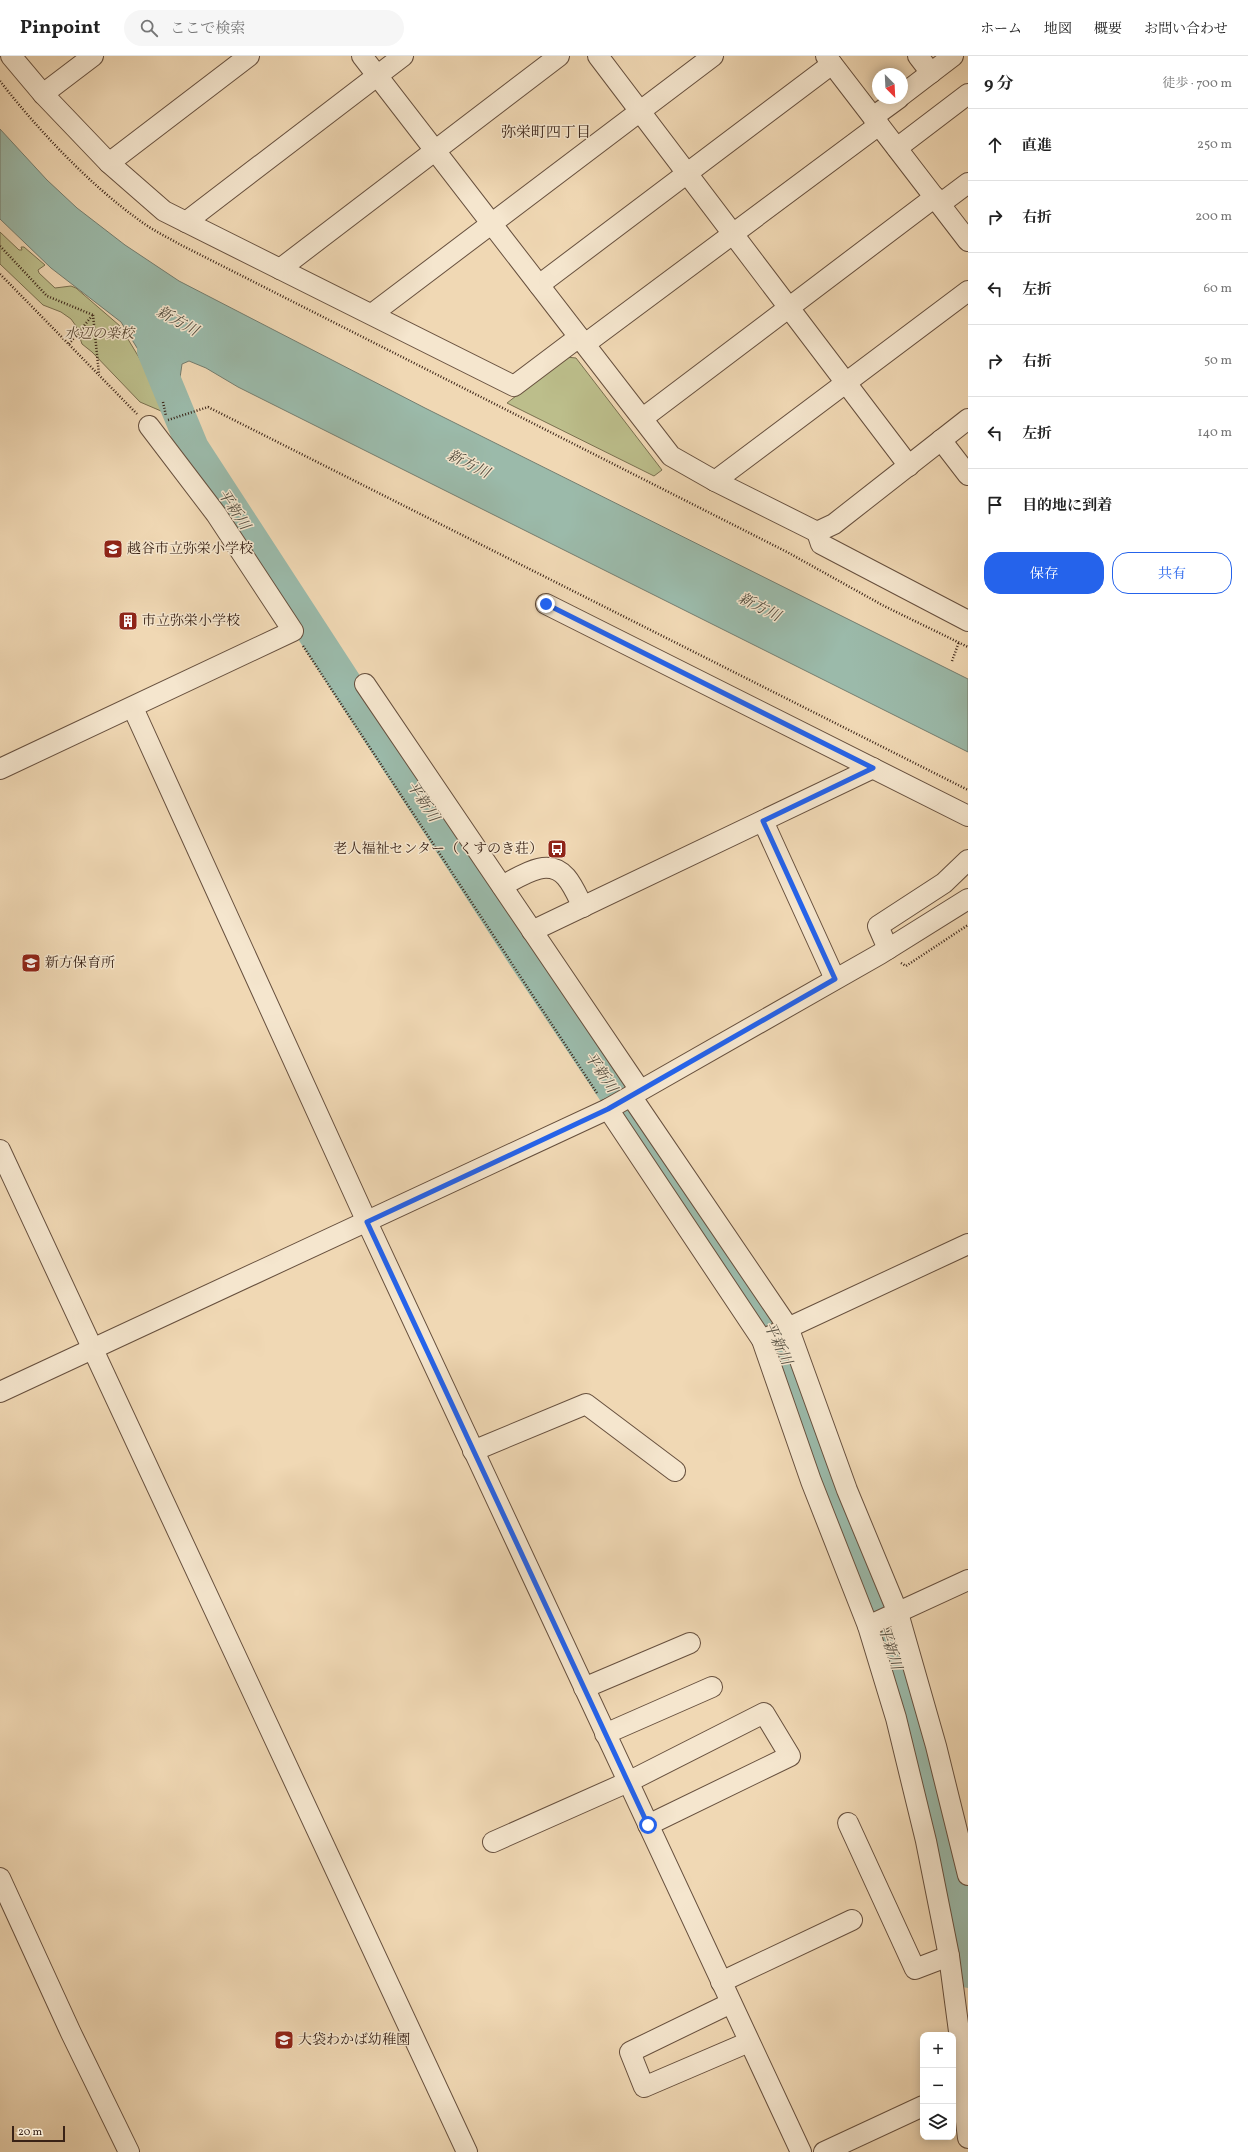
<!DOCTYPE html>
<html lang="ja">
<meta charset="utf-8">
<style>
body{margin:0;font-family:Vollkorn,"Noto Serif JP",serif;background:#f6f6f6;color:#222}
.controls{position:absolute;right:12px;bottom:12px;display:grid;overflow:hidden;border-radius:8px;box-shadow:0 2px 10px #0003}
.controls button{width:36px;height:36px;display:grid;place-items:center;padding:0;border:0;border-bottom:1px solid #e0e0e0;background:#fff;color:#222;font:20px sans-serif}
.compass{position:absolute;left:872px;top:12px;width:36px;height:36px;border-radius:50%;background:#fff;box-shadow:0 2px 10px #0003;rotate:156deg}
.scale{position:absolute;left:12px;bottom:10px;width:53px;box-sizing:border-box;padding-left:4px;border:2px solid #392216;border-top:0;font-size:11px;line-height:14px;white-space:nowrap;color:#392216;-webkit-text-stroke:3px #f5e6ce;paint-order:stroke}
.stop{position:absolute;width:12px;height:12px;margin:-9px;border:3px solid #2563eb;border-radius:50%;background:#fff}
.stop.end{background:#2563eb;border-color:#fff;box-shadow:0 1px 4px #0008}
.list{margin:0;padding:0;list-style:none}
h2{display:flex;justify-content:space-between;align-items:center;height:52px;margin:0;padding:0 16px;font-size:17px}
h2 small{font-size:13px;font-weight:400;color:#767676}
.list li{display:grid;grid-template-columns:26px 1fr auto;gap:12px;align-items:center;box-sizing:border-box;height:72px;padding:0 16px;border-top:1px solid #e0e0e0}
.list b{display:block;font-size:15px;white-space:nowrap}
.list em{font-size:13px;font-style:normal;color:#767676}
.actions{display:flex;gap:8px;padding:12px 16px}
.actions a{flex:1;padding:9px 0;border:1px solid #2563eb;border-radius:16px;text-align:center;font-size:14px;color:#2563eb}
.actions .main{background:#2563eb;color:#fff}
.icon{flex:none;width:22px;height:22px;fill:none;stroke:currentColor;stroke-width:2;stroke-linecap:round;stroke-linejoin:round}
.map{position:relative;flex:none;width:968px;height:2096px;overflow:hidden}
header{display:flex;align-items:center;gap:24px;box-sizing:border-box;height:56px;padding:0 20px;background:#fff;border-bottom:1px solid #e0e0e0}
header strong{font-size:19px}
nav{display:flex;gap:22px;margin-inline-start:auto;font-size:14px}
.search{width:280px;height:36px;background:#f6f6f6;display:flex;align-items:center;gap:10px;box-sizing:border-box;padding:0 14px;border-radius:22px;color:#767676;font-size:15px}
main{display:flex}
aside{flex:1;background:#fff}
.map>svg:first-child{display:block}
.green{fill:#bcbe8b;stroke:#7a7050}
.water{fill:#9bbaaa;stroke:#747d6f}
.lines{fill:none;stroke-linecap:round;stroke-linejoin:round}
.river{stroke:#9bbaaa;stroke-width:32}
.minor-casing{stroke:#67503e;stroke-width:22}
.path{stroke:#392216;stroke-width:2.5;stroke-dasharray:1 2;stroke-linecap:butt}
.minor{stroke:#f5e6ce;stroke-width:20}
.route{stroke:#2563eb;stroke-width:5}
.labels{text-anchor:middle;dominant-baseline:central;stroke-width:3;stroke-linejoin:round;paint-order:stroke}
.park-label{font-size:14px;font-style:italic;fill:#5a4933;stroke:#f5e6ce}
.poi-label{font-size:14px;fill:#392216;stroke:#f5e6ce;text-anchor:start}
.neighbourhood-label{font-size:15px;fill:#392216;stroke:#f5e6ce}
.water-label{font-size:15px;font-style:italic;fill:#565042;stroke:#f5e6ce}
</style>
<header>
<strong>Pinpoint</strong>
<div class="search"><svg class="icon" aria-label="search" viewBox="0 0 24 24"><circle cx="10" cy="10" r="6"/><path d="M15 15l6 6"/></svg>ここで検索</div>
<nav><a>ホーム</a><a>地図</a><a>概要</a><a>お問い合わせ</a></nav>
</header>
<main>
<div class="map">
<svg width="968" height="2096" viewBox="0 0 968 2096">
<rect width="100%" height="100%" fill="#f0d8b4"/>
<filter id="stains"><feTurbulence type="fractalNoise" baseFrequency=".005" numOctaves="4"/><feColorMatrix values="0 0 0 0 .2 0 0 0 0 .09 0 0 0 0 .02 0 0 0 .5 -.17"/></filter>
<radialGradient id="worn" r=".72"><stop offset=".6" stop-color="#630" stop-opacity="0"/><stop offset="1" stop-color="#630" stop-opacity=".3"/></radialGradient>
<!-- green -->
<g class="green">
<path d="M0,176L19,194H22L21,191H24L45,209L38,214L39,217L55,232L71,230L76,232L120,270L166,346L168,352L161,355L140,346L92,296L82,288L76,270L71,263L61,256L43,249L0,208Z"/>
<path d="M566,301L576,302L662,414L654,420L507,347Z"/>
</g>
<!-- water -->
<path class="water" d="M0,73L47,124L77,152L125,189L179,225L425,352L968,623V696L238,331L206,312L189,305L182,308L180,322L182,332L165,337L121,266L51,212L0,163Z"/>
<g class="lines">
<!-- river -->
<path class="river" d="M153,295L193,392L523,900L762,1258L782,1295L872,1539L933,1732L968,1916"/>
<defs>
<g id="minor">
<path d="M11,0L43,38L109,107L164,155L514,330L579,281"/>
<path d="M362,0L671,400L715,425L817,476L834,468L968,363"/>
<path d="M598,0L909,410"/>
<path d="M826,0L968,185"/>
<path d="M918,0L931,17"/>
<path d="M43,38L93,0"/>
<path d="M902,39L953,0"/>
<path d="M873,61L899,42"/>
<path d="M897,92L968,38"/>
<path d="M109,107L249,0"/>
<path d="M940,148L968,127"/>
<path d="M186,166L403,0"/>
<path d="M280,213L559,0"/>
<path d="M539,229L832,8"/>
<path d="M372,258L713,0"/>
<path d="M585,288L879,69"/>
<path d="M643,362L935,141"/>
<path d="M941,384L968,419"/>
<path d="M715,425L968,235"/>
<path d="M817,476L821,488L968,565"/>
<path d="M546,548L968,760"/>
<path d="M365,628L640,1034"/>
<path d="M133,652L367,1166L801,2096"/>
<path d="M0,713L293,575L216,458L149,370"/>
<path d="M763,765L835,923"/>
<path d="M502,830C521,820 548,800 566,821C573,829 578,841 583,851"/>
<path d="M532,875L873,712"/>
<path d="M888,893L878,870L944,827L968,804"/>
<path d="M631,1040L788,1271L847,1434L898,1557L936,1690L968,1819"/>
<path d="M608,1053L762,1284L811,1425L868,1570L896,1662L926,1785L949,1900L960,1983L962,2032L968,2082"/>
<path d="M0,1094L467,2096"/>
<path d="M762,1284L968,1188"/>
<path d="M0,1336L608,1053L880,898L968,843"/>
<path d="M473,1395L586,1348L675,1415"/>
<path d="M868,1570L968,1524"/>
<path d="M584,1632L690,1587"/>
<path d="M605,1678L712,1631"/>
<path d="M848,1767L915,1913L949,1900"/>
<path d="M493,1786L628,1726L764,1657L790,1700L648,1769"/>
<path d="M0,1822L71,1977L129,2096"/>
<path d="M721,1926L852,1864"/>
<path d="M731,1947L630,1996L644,2031L749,1986"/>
<path d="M824,2096L923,2050"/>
</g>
</defs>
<!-- minor casing -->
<use href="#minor" class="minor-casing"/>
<!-- path -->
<g class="path">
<path d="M0,25C37,73 90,129 139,164C152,174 167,181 181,189L787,496L884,550L968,591"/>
<path d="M0,190L47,240L93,259"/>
<path d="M0,218L137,358"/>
<path d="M93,259L99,318"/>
<path d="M69,288L92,260"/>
<path d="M163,346L166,360"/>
<path d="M168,364L208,351L968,734"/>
<path d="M303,590L597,1037"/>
<path d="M952,605L959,586"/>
<path d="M901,907L906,910L968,869"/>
</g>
<!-- minor -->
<use href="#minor" class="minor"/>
</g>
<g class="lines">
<!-- route -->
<path class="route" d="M546,548L873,712L763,765L835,923L608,1053L367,1166L648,1769"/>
</g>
<!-- icons -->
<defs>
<symbol id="school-square" viewBox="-11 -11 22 22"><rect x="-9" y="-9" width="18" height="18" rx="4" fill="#8f2418" stroke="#f5e6ce"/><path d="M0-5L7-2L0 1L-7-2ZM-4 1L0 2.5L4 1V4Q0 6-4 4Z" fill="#fff"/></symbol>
<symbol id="building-square" viewBox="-11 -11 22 22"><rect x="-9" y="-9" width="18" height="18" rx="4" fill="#8f2418" stroke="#f5e6ce"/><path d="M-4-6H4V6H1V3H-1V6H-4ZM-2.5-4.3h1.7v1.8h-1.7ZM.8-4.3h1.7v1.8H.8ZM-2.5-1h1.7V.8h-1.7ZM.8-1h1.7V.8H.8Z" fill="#fff"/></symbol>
<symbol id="bus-square" viewBox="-11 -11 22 22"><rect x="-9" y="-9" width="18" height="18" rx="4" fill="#8f2418" stroke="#f5e6ce"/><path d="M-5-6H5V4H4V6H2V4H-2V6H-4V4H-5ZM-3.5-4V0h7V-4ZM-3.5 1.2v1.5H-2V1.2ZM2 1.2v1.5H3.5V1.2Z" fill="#fff"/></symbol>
</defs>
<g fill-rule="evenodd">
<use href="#school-square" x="102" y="482" width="22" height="22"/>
<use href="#building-square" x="117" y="554" width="22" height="22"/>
<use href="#bus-square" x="546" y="782" width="22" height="22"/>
<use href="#school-square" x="20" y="896" width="22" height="22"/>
<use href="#school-square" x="273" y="1973" width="22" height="22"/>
</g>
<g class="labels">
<!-- park labels -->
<g class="park-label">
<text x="99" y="278">水辺の楽校</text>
</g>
<!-- poi labels -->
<g class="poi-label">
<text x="127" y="493">越谷市立弥栄小学校</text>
<text x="142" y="565">市立弥栄小学校</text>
<text x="543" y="793" text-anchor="end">老人福祉センター（くすのき荘）</text>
<text x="45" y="907">新方保育所</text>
<text x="298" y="1984">大袋わかば幼稚園</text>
</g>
<!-- neighbourhood labels -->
<g class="neighbourhood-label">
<text x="546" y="77">弥栄町四丁目</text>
</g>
<!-- water labels -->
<g class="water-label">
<text transform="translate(177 266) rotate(29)">新方川</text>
<text transform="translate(468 409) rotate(26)">新方川</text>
<text transform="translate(233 454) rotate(57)">平新川</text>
<text transform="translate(759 552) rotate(27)">新方川</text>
<text transform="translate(422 746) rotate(57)">平新川</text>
<text transform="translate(600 1017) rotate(56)">平新川</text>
<text transform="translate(777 1288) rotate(65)">平新川</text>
<text transform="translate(889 1592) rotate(72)">平新川</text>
</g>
</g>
<rect width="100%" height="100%" filter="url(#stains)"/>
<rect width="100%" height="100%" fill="url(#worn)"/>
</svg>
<div class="controls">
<button>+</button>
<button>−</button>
<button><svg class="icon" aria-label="layers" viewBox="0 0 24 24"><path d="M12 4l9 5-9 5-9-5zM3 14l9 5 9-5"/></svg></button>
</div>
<svg class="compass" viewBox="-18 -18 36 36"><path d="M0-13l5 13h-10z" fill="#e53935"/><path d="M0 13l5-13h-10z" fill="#767676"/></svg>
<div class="scale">20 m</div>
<div class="stop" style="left:648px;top:1769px"></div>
<div class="stop end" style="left:546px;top:548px"></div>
</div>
<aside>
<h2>9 分<small>徒歩 · 700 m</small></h2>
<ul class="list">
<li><svg class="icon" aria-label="ahead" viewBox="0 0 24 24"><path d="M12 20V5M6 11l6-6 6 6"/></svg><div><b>直進</b></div><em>250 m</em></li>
<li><svg class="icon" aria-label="right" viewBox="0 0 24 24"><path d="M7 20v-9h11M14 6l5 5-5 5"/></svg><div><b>右折</b></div><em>200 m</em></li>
<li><svg class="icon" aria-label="left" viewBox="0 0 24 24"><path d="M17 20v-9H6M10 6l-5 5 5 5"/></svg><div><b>左折</b></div><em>60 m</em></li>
<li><svg class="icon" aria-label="right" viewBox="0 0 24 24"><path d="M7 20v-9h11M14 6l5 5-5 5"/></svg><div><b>右折</b></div><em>50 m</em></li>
<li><svg class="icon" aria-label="left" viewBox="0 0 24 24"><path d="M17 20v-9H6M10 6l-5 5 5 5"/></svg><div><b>左折</b></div><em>140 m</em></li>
<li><svg class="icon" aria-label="arrive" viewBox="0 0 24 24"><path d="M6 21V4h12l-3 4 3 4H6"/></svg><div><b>目的地に到着</b></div></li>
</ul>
<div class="actions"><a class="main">保存</a><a>共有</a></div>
</aside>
</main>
